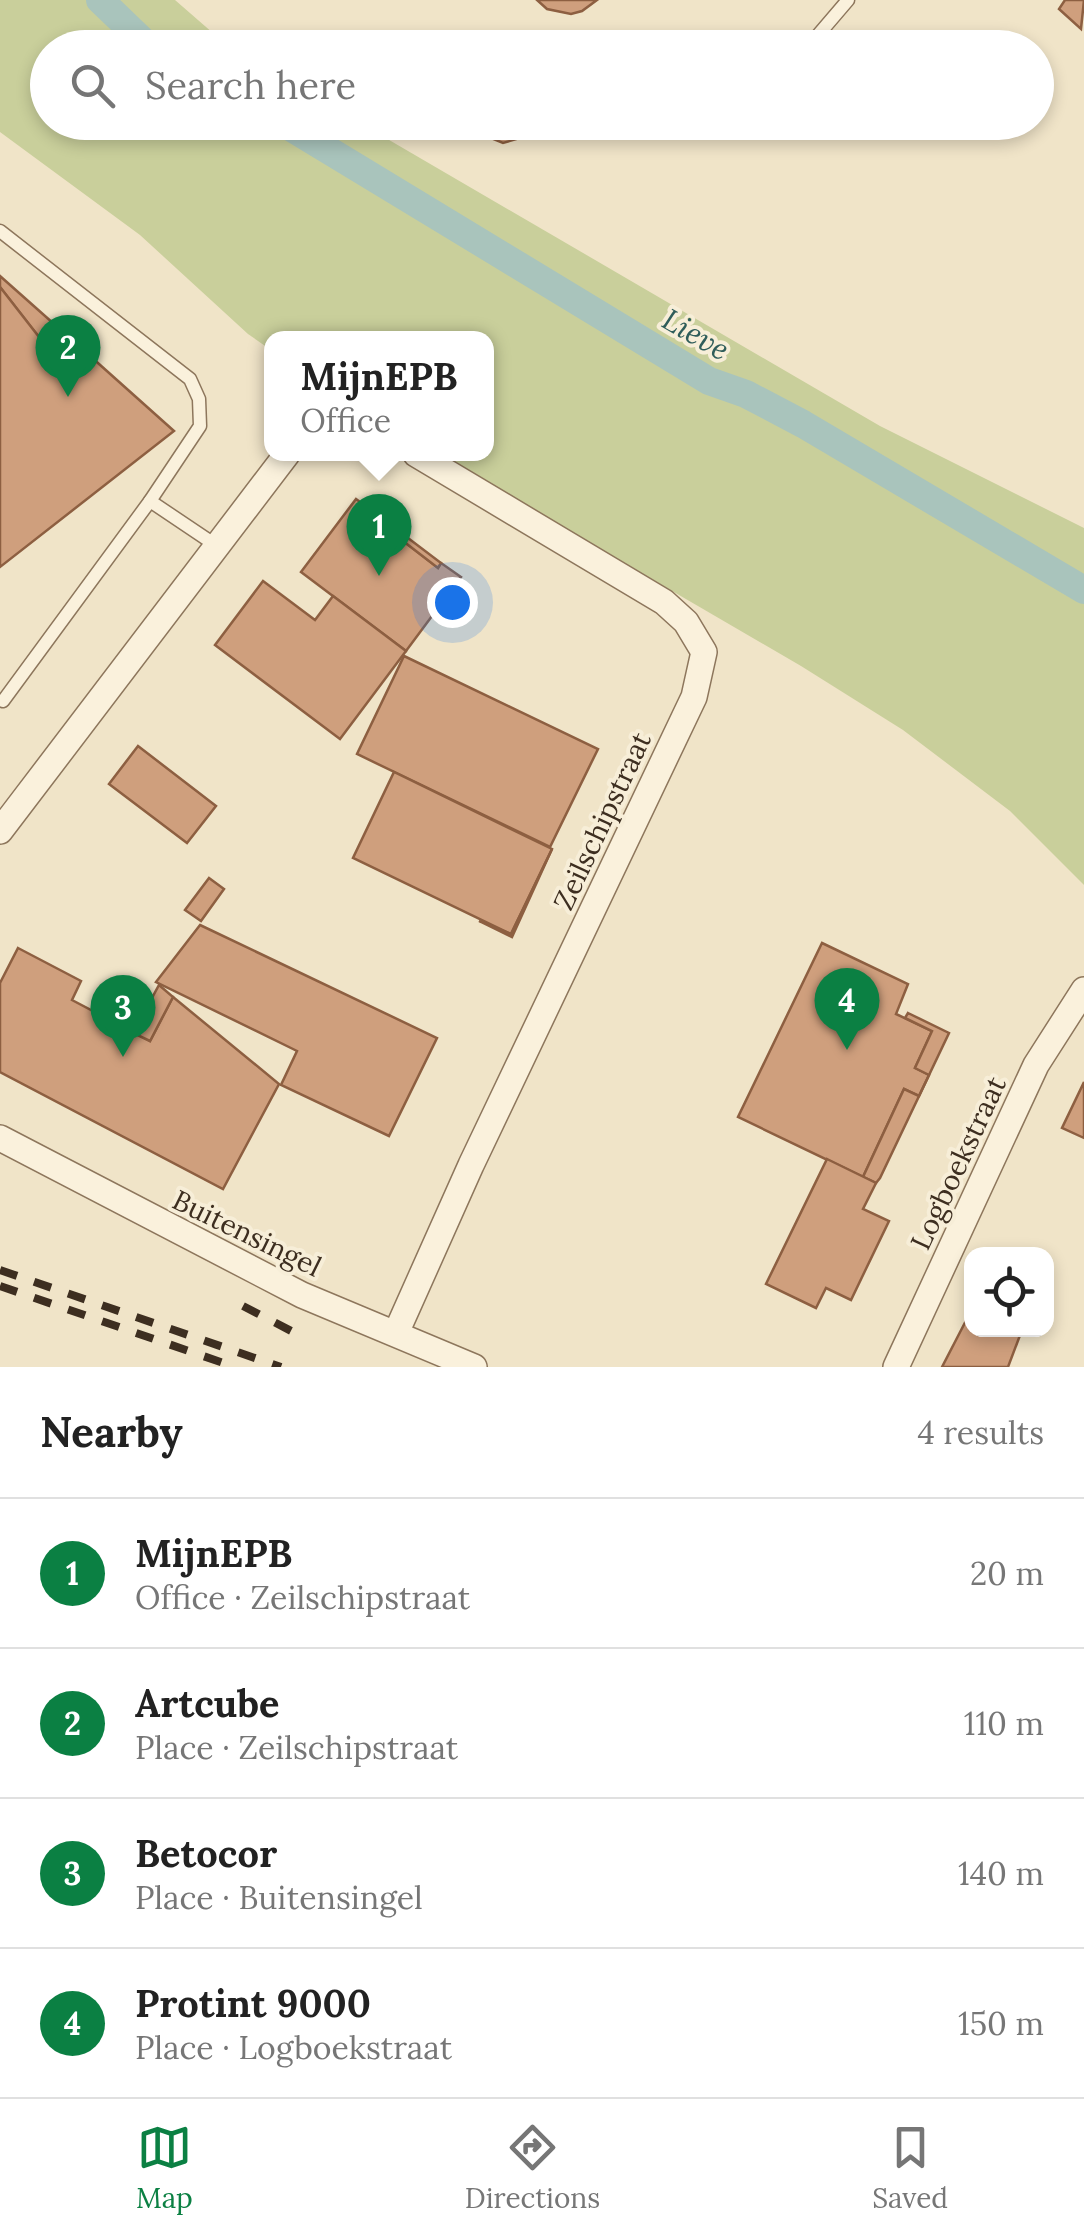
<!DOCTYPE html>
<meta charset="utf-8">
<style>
body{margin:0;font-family:Lora,serif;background:#f6f6f6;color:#222}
.controls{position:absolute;right:30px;bottom:30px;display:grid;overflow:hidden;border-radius:20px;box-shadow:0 5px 15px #0003}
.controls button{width:90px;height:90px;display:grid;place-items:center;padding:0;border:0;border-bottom:2px solid #e0e0e0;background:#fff;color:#222;font:50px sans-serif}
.you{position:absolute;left:452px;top:602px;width:35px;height:35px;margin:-25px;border:8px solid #fff;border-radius:50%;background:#1a73e8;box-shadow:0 0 0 15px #1a73e833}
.badge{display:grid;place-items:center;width:65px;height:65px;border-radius:50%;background:#0b8043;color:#fff;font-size:32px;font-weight:700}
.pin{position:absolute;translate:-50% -82px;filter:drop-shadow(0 2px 5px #0008)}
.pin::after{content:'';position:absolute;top:52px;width:35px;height:30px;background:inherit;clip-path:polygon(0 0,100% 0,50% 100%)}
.popup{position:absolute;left:264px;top:331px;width:230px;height:130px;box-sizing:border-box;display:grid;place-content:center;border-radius:20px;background:#fff;filter:drop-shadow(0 2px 8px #0005);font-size:32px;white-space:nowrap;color:#767676}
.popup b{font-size:38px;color:#222}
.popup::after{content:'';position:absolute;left:50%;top:100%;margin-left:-20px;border:20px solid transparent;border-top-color:#fff}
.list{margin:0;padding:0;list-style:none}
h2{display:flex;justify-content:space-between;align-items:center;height:130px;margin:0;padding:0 40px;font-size:42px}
h2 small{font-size:32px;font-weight:400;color:#767676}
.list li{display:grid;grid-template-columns:65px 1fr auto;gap:30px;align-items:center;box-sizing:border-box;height:150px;padding:0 40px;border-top:2px solid #e0e0e0}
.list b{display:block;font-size:38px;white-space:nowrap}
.list p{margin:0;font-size:32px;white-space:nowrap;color:#767676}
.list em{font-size:32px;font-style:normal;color:#767676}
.icon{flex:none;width:55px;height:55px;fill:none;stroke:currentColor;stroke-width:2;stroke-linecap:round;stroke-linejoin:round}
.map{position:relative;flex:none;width:1084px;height:1367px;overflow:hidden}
.search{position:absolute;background:#fff;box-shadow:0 5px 15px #0003;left:30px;right:30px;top:30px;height:110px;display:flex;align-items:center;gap:25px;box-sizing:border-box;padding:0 35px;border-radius:55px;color:#767676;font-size:38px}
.sheet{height:730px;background:#fff}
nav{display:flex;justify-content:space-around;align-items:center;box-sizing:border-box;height:140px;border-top:2px solid #e0e0e0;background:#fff;font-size:28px;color:#767676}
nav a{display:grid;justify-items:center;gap:5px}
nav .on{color:#0b8043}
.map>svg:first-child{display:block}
.green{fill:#c9cf9b}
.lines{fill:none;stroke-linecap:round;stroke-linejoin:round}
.canal{stroke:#a9c4bc;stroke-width:28}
.building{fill:#cf9f7d;stroke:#8d5f41;stroke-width:2.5}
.lane-casing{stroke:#8d765c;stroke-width:15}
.street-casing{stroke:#8d765c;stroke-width:28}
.lane{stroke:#faf1dc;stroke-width:12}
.street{stroke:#faf1dc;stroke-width:25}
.rail{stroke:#3d2e20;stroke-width:8;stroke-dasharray:18 18;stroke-linecap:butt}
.labels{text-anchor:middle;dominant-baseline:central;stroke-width:8;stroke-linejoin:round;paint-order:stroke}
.street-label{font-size:28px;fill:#3d2e20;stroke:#f7eed8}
.water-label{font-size:30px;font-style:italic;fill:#2f5d5a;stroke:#f7eed8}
</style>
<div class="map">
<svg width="1084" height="1367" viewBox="0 0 1084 1367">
<rect width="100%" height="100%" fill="#f0e4c8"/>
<!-- green -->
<path class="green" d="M0,0H175L229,47L48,48V122L360,123L880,426L1084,528V885L1010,811L903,730L801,666L437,454H486V338H272L271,350L248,334L140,235L0,132Z"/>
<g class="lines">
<!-- canal -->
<g class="canal">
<path d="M100,0L150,48"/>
<path d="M282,122L709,381L746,394L803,424L1084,590"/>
</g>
</g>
<!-- building -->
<g class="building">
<path d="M537,0H597L582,11L571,14L547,9Z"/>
<path d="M1065,0H1084L1081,29L1059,9Z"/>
<path d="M478,122H530L520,138L503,143L486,136Z"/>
<path d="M0,276L80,347L60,364L0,287Z"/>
<path d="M0,287L60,364L80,347L174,431L0,567Z"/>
<path d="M356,499L375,513L372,517L438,568L441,563L461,577L406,651L301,572Z"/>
<path d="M375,513L441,563L438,568L372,517Z"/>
<path d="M263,581L315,620L333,596L406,651L340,739L215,645Z"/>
<path d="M404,656L598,749L550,847L357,754Z"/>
<path d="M138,746L216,806L187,843L109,784Z"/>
<path d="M394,772L552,849L511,934L353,858Z"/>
<path d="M552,849L512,937L479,921L511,934Z"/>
<path d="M209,878L224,889L201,921L185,910Z"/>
<path d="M200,925L437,1038L389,1136L281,1085L297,1051L156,982Z"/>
<path d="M822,943L908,984L896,1014L932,1031L915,1068L929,1075L919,1096L904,1089L863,1177L738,1117Z"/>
<path d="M18,948L81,981L72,1000L150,1041L173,997L279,1084L223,1189L0,1072V983Z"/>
<path d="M159,985L173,997L150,1041L133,1033Z"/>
<path d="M908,1013L949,1033L880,1178L876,1183L863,1177L904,1089L919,1096L929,1075L915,1068L932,1031L905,1018Z"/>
<path d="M1084,1082V1138L1062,1128Z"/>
<path d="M827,1159L876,1183L863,1209L889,1221L851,1300L826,1288L816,1308L766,1284Z"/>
<path d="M972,1309V1330H1022L1008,1367H942Z"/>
</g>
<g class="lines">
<defs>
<g id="lane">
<path d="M807,48L848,0"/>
<path d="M0,231L190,379L199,399L200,426L150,501"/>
<path d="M3,701L150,501L217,546"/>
</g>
<g id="street">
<path d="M0,831L287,454"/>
<path d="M0,1138L302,1295L474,1367"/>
<path d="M396,1333L471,1165L694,697L704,652L686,622L664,602L416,454"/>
<path d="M896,1367L1036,1065L1084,990"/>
</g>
</defs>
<!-- lane casing -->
<use href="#lane" class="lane-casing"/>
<!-- street casing -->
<use href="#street" class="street-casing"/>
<!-- lane -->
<use href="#lane" class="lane"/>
<!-- street -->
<use href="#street" class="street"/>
<!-- rail -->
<g class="rail">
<path d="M0,1270L281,1367"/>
<path d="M0,1286L235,1367"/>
<path d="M243,1306L299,1335"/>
</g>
</g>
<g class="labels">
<!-- street labels -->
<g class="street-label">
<text transform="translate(602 821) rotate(-65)">Zeilschipstraat</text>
<text transform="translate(958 1163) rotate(-65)">Logboekstraat</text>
<text transform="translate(247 1233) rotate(26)">Buitensingel</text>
</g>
<!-- water labels -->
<g class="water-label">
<text transform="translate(696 334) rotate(30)">Lieve</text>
</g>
</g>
</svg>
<div class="controls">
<button><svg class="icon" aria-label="locate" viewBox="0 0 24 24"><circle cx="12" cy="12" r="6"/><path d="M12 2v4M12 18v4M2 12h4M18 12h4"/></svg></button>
</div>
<div class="you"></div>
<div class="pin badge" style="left:379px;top:576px">1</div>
<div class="popup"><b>MijnEPB</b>Office</div>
<div class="pin badge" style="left:68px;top:397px">2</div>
<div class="pin badge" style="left:123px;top:1057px">3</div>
<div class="pin badge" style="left:847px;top:1050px">4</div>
<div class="search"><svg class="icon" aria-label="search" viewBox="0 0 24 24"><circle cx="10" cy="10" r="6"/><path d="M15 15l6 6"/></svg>Search here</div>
</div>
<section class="sheet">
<h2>Nearby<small>4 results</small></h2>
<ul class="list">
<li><span class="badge">1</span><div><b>MijnEPB</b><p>Office · Zeilschipstraat</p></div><em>20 m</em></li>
<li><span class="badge">2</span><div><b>Artcube</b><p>Place · Zeilschipstraat</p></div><em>110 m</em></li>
<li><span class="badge">3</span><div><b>Betocor</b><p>Place · Buitensingel</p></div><em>140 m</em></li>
<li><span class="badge">4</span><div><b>Protint 9000</b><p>Place · Logboekstraat</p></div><em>150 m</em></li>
</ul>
</section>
<nav>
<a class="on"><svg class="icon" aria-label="map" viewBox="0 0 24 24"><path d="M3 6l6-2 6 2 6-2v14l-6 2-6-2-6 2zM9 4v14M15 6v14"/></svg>Map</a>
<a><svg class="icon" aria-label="directions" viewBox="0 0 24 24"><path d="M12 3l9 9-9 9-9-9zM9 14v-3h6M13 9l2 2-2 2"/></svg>Directions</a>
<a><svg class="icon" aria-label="saved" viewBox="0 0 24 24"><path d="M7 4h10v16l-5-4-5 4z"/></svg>Saved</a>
</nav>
